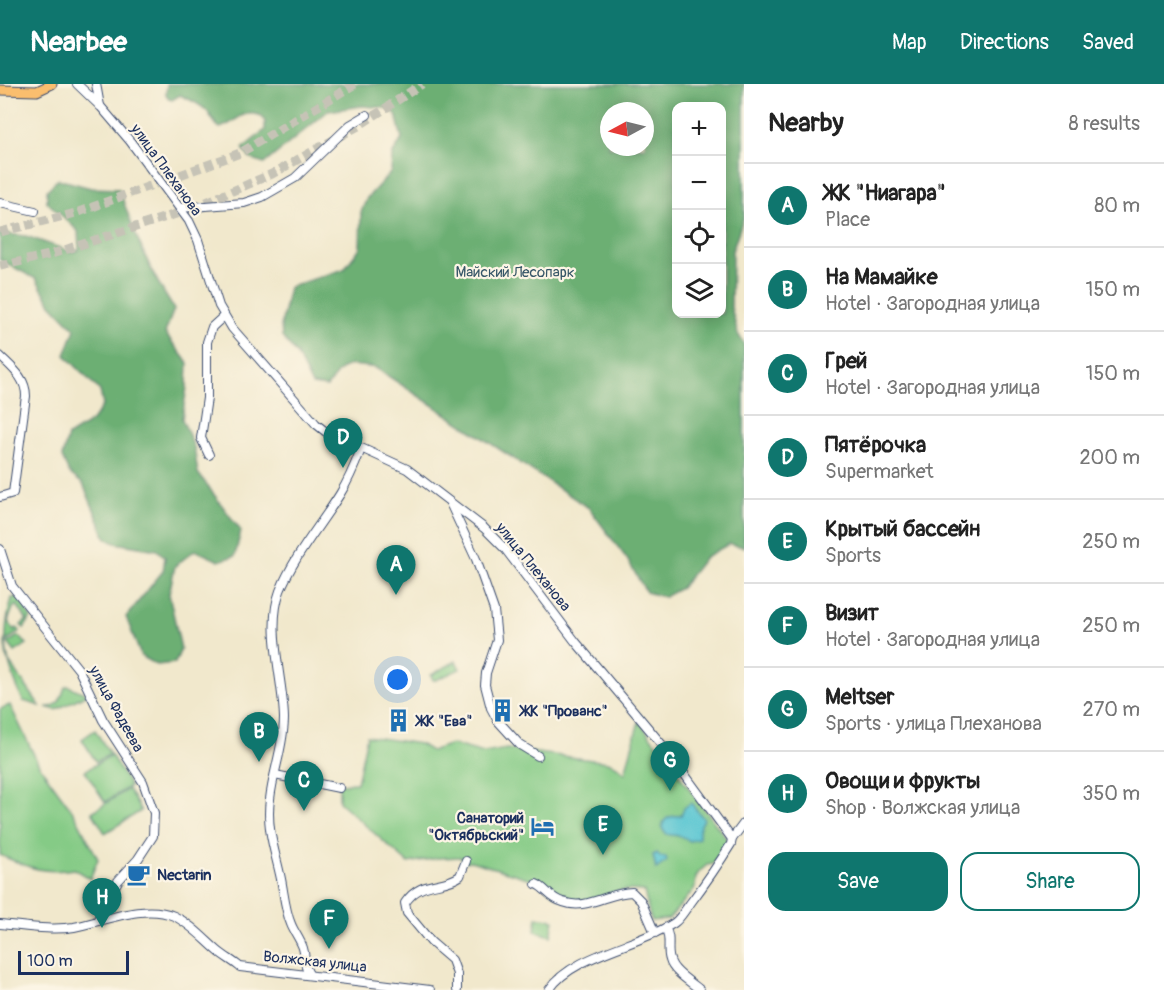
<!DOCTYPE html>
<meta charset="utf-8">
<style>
body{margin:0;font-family:Pangolin,sans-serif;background:#f2f2f2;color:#222}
.controls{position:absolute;right:18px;top:18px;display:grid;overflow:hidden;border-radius:12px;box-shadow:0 3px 15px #0003}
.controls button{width:54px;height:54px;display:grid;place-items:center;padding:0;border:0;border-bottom:2px solid #e0e0e0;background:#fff;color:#222;font:30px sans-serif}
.compass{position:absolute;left:600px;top:18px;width:54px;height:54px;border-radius:50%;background:#fff;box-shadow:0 3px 15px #0003;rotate:263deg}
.scale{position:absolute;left:18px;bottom:15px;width:111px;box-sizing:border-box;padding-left:6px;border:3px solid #1b2f5e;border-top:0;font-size:16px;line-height:21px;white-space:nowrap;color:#1b2f5e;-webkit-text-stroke:4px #fcf5e5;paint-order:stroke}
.you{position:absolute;left:398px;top:596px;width:21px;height:21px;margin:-15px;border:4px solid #fff;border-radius:50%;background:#1a73e8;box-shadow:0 0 0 9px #1a73e833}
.badge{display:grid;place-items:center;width:39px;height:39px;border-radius:50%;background:#0f766e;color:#fff;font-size:20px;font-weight:700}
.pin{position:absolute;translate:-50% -50px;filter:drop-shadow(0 2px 3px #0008)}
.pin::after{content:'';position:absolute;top:32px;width:21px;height:18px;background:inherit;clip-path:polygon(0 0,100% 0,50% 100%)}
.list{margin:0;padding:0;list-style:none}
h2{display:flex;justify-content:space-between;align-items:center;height:78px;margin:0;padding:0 24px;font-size:26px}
h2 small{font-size:20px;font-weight:400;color:#767676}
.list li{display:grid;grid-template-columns:39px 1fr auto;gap:18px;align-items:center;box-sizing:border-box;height:84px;padding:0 24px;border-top:2px solid #e0e0e0}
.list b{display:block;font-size:22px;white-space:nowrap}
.list p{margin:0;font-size:20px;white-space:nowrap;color:#767676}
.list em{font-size:20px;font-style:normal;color:#767676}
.actions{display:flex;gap:12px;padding:18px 24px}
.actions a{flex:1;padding:14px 0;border:2px solid #0f766e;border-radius:18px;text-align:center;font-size:21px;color:#0f766e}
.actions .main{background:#0f766e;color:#fff}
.icon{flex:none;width:33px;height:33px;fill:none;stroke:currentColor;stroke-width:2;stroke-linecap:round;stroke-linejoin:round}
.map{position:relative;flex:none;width:744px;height:906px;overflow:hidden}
header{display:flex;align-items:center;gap:36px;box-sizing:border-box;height:84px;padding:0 30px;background:#0f766e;color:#fff}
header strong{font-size:28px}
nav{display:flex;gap:33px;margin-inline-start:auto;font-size:21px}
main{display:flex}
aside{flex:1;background:#fff}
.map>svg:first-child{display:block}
.green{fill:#85cb86;stroke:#507d72;stroke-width:1.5}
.forest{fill:#6caf73;stroke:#446f68;stroke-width:1.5;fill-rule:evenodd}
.water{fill:#5ac6d2;stroke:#3a7a98;stroke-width:1.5}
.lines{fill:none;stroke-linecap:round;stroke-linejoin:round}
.major-tunnel{stroke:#c6c3b6;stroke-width:9;stroke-dasharray:9 4.5;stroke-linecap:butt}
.minor-casing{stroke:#3b4b6e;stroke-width:10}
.major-casing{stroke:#3b4b6e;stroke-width:11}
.minor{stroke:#fff;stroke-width:8}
.major{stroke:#fabe6e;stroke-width:9}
.labels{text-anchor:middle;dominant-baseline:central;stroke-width:4.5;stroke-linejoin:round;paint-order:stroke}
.street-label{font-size:15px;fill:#1b2f5e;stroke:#fcf5e5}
.park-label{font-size:15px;fill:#365668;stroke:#fcf5e5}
.poi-label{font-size:15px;font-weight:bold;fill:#1b2f5e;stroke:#fcf5e5;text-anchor:start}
</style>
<header>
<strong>Nearbee</strong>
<nav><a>Map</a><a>Directions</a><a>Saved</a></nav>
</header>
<main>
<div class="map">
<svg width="744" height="906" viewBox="0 0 744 906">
<rect width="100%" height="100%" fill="#fcf5e5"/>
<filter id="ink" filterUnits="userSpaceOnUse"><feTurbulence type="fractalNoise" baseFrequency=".0167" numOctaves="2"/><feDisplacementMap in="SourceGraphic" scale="12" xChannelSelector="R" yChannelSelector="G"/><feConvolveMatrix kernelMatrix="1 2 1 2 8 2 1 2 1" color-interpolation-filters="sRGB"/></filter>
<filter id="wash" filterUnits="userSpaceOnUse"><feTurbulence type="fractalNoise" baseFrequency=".008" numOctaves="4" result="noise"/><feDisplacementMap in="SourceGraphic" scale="24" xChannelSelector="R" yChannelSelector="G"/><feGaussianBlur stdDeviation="1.35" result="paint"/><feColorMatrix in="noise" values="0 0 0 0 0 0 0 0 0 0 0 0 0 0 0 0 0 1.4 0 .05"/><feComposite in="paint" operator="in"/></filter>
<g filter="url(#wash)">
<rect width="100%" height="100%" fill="#f1e8cc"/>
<!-- green -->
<g class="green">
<path d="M18,513L31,534L24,544L21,541L27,536L17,521L13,524L8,537L14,546L17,544L20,547L5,558L7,575L40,622L23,617C6,579 0,554 12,514Z"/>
<path d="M18,552L27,560L15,568L8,559Z"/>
<path d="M456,577L460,585L436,596H433L431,591Z"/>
<path d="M68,602L87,610L56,626L46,623C59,624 61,614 65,603Z"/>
<path d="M10,621L39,681L74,729L98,775L90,795L74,785C42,790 30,784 0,771V625Z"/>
<path d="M639,637L729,758L713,780L707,781L699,788L696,793L695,804L669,835L651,837L644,807C636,807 628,805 620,807C602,810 584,822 565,816C552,812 546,801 534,796L471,777L462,778L461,773L438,774L408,779L339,718V700L357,699L367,652L420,660L431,667L451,660L484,669L507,665L608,678L617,682L625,689Z"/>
<path d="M95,646L110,670L96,678L82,655Z"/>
<path d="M111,671L130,702L105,718L85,687Z"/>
<path d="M128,705L141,727L105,749L92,728Z"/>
<path d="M537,833L554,836L551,852L535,847Z"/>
</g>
<!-- forest -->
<g class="forest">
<path d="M167,0H744V132L732,167L731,224L738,250L744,260V463L729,460L705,473L681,504L664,513L646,508L627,475L589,424L376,284C347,280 344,277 327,303L312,301L297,271L282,253L281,241L289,203L344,185L360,164L361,128L367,114L391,88L392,71L402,55L396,30L387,24L362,22L328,27L264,80C254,77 248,75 243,64L265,46V38L262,32C241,24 237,39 220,44C213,39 212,33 207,27C200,20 189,15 180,11L172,16L169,15L166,10ZM676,22H722V230H676ZM609,27H645V63H609Z"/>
<path d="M58,95L91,104L119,105C134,148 149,187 174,225L165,249L188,279L187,303L182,335L194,363L198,389L241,447L235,472L219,477L195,466L175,482L169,510L181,565L175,579L157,581L141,572L126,533L163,487L165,473L157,466L115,459L106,454L83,400L69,389L62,373L68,352L92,337L103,321L100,307L65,271L75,245L51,220L36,195L0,176V149L26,152L72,168L79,166L78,147L47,118V106Z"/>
</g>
<!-- water -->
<g class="water">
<path d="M691,719L704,735L699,745V754L690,757C687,756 685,754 682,753C673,749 667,755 662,744C663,732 672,733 681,731L684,724Z"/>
<path d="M657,769L660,773H666L667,777L656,785L653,771Z"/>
</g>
</g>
<g filter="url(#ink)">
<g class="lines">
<!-- major-tunnel -->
<g class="major-tunnel">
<path d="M0,148L76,129L240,69L355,0"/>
<path d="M0,182L49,171L188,126L272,90L360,41L422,0"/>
</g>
<defs>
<g id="minor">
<path d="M77,0L101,23L130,57L189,137L198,156L219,222L232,244L316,340L326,348L407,385L484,444L506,466L575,557L669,669L732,755"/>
<path d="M96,0L100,22"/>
<path d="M0,119L35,127"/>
<path d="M180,124L244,119L262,113L295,94L350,41L367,31"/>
<path d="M0,272C12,284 26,294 26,312L13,409L0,413"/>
<path d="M209,371L201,354L207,314V258L212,243L224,232"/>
<path d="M450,419L476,475L494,526L497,556L486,589L485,601L491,624L498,637L520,661L538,672"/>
<path d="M0,465L12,502L79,586L103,636L143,698L154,729L153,752L138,775L118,797L98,835"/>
<path d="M275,691L339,704"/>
<path d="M536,800C546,804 549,814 563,818C587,827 608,808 632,808L641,817L655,849"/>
<path d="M0,840C24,842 51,847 74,843C104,837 145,819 174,832C191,840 204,855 218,867C225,873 233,877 240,883L430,906"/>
<path d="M665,844C672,854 666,865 670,876C673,888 691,898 700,906"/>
<path d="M309,890C303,881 306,873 303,864C300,855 294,848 291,840C285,826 284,810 281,795C275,766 266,745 270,715C273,688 284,661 284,634C283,594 266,545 280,507C294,472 320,442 340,410C349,396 355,381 361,365"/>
<path d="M457,906V890L452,876L431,858L407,829L405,819C421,795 441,805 460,792L466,777"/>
<path d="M549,906C572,871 638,862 674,839C680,835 684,827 689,821C704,801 718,781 731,760L732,755L744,739"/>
</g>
<path id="major" d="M0,6L37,7L52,0"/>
</defs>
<!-- minor casing -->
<use href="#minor" class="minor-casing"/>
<!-- major casing -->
<use href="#major" class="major-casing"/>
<!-- minor -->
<use href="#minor" class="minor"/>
<!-- major -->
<use href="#major" class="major"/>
</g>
</g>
<!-- icons -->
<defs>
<symbol id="building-bare" viewBox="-9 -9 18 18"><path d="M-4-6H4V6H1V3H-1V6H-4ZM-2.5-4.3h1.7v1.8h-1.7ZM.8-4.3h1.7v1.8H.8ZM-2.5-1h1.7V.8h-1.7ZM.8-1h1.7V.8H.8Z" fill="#1f6fb2" stroke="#fcf5e5" stroke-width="2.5" paint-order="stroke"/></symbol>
<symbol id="hotel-bare" viewBox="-9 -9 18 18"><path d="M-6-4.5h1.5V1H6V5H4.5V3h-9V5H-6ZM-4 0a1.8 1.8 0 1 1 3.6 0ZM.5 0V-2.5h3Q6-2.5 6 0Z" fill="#1f6fb2" stroke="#fcf5e5" stroke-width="2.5" paint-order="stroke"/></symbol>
<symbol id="cafe-bare" viewBox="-9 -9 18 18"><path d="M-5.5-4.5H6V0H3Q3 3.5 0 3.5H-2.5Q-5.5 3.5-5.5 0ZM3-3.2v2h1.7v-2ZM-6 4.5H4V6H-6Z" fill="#1f6fb2" stroke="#fcf5e5" stroke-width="2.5" paint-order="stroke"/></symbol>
</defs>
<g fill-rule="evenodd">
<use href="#building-bare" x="486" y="610" width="33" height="33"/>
<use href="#building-bare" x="382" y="620" width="33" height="33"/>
<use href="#hotel-bare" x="526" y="726" width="33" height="33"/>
<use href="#cafe-bare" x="122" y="774" width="33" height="33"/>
</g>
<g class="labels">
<!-- street labels -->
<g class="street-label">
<text transform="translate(166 86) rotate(54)">улица Плеханова</text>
<text transform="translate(533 483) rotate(51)">улица Плеханова</text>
<text transform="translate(116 625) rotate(61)">улица Фадеева</text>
<text transform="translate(315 878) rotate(6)">Волжская улица</text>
</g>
<!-- park labels -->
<g class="park-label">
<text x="515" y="188">Майский Лесопарк</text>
</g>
<!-- poi labels -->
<g class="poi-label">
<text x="521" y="627">ЖК "Прованс"</text>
<text x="417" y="637">ЖК "Ева"</text>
<text x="524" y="734" text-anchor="end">Санаторий<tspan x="524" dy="17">"Октябрьский"</tspan></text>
<text x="157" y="791">Nectarin</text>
</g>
</g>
</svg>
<div class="controls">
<button>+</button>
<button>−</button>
<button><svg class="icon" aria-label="locate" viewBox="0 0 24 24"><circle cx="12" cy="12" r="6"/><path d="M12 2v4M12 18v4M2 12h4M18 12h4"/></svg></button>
<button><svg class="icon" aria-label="layers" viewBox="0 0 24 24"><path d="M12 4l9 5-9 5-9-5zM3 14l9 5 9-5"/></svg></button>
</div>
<svg class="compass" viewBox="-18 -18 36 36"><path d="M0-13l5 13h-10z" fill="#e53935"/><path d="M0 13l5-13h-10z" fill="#767676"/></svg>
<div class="scale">100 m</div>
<div class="you"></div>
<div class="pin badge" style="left:396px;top:511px">A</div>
<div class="pin badge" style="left:259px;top:678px">B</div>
<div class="pin badge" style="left:304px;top:727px">C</div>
<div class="pin badge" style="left:343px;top:384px">D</div>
<div class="pin badge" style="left:603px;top:771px">E</div>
<div class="pin badge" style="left:329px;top:865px">F</div>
<div class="pin badge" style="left:670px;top:707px">G</div>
<div class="pin badge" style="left:102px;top:844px">H</div>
</div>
<aside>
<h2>Nearby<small>8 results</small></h2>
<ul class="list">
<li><span class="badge">A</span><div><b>ЖК &quot;Ниагара&quot;</b><p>Place</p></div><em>80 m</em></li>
<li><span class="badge">B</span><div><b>На Мамайке</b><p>Hotel · Загородная улица</p></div><em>150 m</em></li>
<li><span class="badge">C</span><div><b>Грей</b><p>Hotel · Загородная улица</p></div><em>150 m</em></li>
<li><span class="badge">D</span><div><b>Пятёрочка</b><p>Supermarket</p></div><em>200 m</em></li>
<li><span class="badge">E</span><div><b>Крытый бассейн</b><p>Sports</p></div><em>250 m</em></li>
<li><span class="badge">F</span><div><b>Визит</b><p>Hotel · Загородная улица</p></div><em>250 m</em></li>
<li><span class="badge">G</span><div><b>Meltser</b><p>Sports · улица Плеханова</p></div><em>270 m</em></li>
<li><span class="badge">H</span><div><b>Овощи и фрукты</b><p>Shop · Волжская улица</p></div><em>350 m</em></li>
</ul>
<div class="actions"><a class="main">Save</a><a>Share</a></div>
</aside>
</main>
